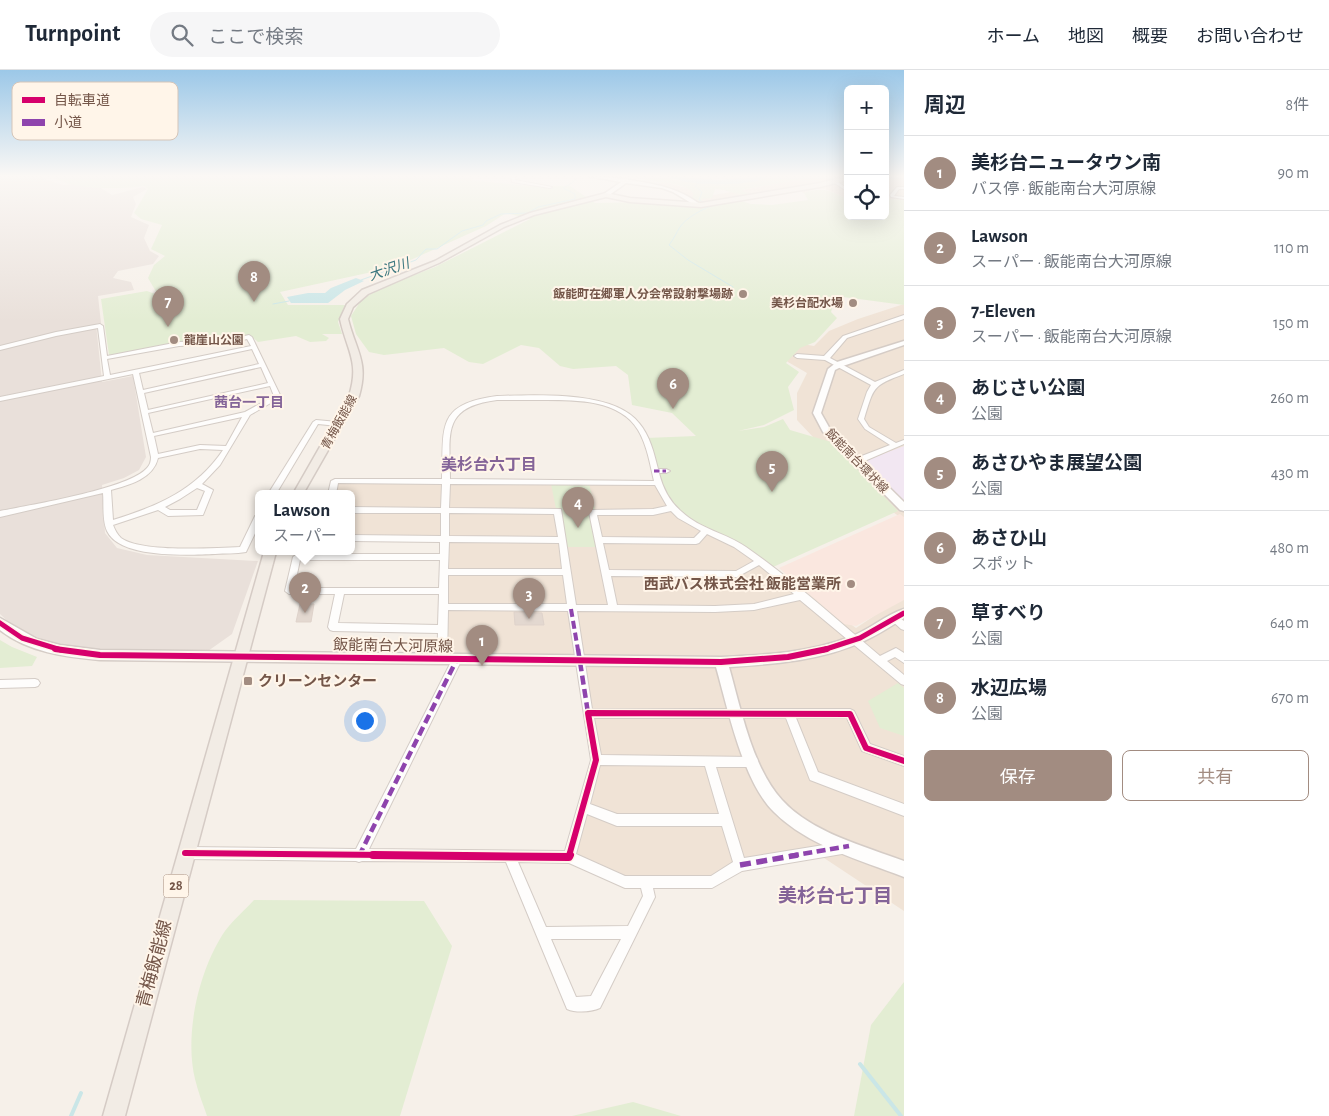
<!DOCTYPE html>
<html lang="ja">
<meta charset="utf-8">
<style>
body{margin:0;font-family:"Alegreya Sans","Noto Sans JP",sans-serif;background:#f6f6f7;color:#1f2937}
.controls{position:absolute;right:15px;top:15px;display:grid;overflow:hidden;border-radius:8px;box-shadow:0 5px 20px #0002}
.controls button{width:45px;height:45px;display:grid;place-items:center;padding:0;border:0;border-bottom:1px solid #e0e1e3;background:#fff;color:#1f2937;font:25px sans-serif}
.you{position:absolute;left:364px;top:650px;width:18px;height:18px;margin:-12px;border:4px solid #fff;border-radius:50%;background:#1a73e8;box-shadow:0 0 0 8px #1a73e833}
.badge{display:grid;place-items:center;width:32px;height:32px;border-radius:50%;background:#a28c81;color:#fff;font-size:16px;font-weight:700}
.pin{position:absolute;translate:-50% -41px;filter:drop-shadow(0 1px 2px #0008)}
.pin::after{content:'';position:absolute;top:26px;width:18px;height:15px;background:inherit;clip-path:polygon(0 0,100% 0,50% 100%)}
.popup{position:absolute;left:255px;top:420px;width:100px;height:65px;box-sizing:border-box;display:grid;place-content:center;border-radius:8px;background:#fff;filter:drop-shadow(0 1px 4px #0005);font-size:16px;white-space:nowrap;color:#747a83}
.popup b{font-size:19px;color:#1f2937}
.popup::after{content:'';position:absolute;left:50%;top:100%;margin-left:-10px;border:10px solid transparent;border-top-color:#fff}
.list{margin:0;padding:0;list-style:none}
h2{display:flex;justify-content:space-between;align-items:center;height:65px;margin:0;padding:0 20px;font-size:21px}
h2 small{font-size:16px;font-weight:400;color:#747a83}
.list li{display:grid;grid-template-columns:32px 1fr auto;gap:15px;align-items:center;box-sizing:border-box;height:75px;padding:0 20px;border-top:1px solid #e0e1e3}
.list b{display:block;font-size:19px;white-space:nowrap}
.list p{margin:0;font-size:16px;white-space:nowrap;color:#747a83}
.list em{font-size:16px;font-style:normal;color:#747a83}
.actions{display:flex;gap:10px;padding:15px 20px}
.actions a{flex:1;padding:11px 0;border:1px solid #a28c81;border-radius:8px;text-align:center;font-size:18px;color:#a28c81}
.actions .main{background:#a28c81;color:#fff}
.icon{flex:none;width:28px;height:28px;fill:none;stroke:currentColor;stroke-width:2;stroke-linecap:round;stroke-linejoin:round}
.map{position:relative;flex:none;width:904px;height:1046px;overflow:hidden}
header{display:flex;align-items:center;gap:30px;box-sizing:border-box;height:70px;padding:0 25px;background:#fff;border-bottom:1px solid #e0e1e3}
header strong{font-size:24px}
nav{display:flex;gap:28px;margin-inline-start:auto;font-size:18px}
.search{width:350px;height:45px;background:#f6f6f7;display:flex;align-items:center;gap:12px;box-sizing:border-box;padding:0 18px;border-radius:28px;color:#747a83;font-size:19px}
main{display:flex}
aside{flex:1;background:#fff}
.map>svg:first-child{display:block}
.residential{fill:#f0e3d6}
.commercial{fill:#fae7df}
.industrial{fill:#e9e0da}
.education{fill:#f2e7f2}
.green{fill:#e3edd3}
.water{fill:#cae6e7}
.lines{fill:none;stroke-linecap:round;stroke-linejoin:round}
.stream-far1{stroke:#cae6e7;stroke-width:1}
.stream{stroke:#cae6e7;stroke-width:4}
.river{fill:#cae6e7;fill-rule:evenodd}
.building{fill:#e3d8d0;stroke:#dfd3cb}
.street-casing{stroke:#d4ccc6;stroke-width:2}
.secondary-casing{stroke:#d5ccc6;stroke-width:3}
.primary-casing{stroke:#d5cbc5;stroke-width:3}
.street{fill:#fefdfc;fill-rule:evenodd}
.secondary{fill:#fefdfc;fill-rule:evenodd}
.primary{fill:#f2ece5;fill-rule:evenodd}
.quiet-far3{stroke:#8e44ad;stroke-width:3;stroke-dasharray:5.5 3;stroke-linecap:butt}
.quiet-far2{stroke:#8e44ad;stroke-width:4;stroke-dasharray:8 4;stroke-linecap:butt}
.quiet-far1{stroke:#8e44ad;stroke-width:4.5;stroke-dasharray:9 4.5;stroke-linecap:butt}
.quiet{stroke:#8e44ad;stroke-width:5.5;stroke-dasharray:11 5.5;stroke-linecap:butt}
.cycleway-far2-casing{stroke:#fff5e9;stroke-width:8}
.cycleway-far1-casing{stroke:#fff5e9;stroke-width:9}
.cycleway-casing{stroke:#fff5e9;stroke-width:11}
.cycleway-far2{stroke:#d6006c;stroke-width:5}
.cycleway-far1{stroke:#d6006c;stroke-width:6}
.cycleway{stroke:#d6006c;stroke-width:8}
.poi-dot{fill:#a28c81;stroke:#fff5e9;stroke-width:2}
.labels{text-anchor:middle;dominant-baseline:central;stroke-width:4;stroke-linejoin:round;paint-order:stroke}
.far-poi-label{font-size:12px;font-weight:bold;fill:#745649;stroke:#fff5e9;text-anchor:end}
.far-street-label{font-size:12px;fill:#745649;stroke:#fff5e9}
.far-water-label{font-size:14px;font-style:italic;fill:#3f7981;stroke:#fff5e9}
.far-neighbourhood-label{font-size:14px;font-weight:bold;fill:#846498;stroke:#fff5e9}
.shield{fill:#fff5e9;stroke:#9e8679;stroke-width:1}
.shield-label{font-size:14px;font-weight:bold;fill:#745649}
.poi-label{font-size:15px;font-weight:bold;fill:#745649;stroke:#fff5e9;text-anchor:end}
.street-label{font-size:15px;fill:#745649;stroke:#fff5e9}
.neighbourhood-label{font-size:16px;font-weight:bold;fill:#846498;stroke:#fff5e9}
.near-street-label{font-size:18px;fill:#745649;stroke:#fff5e9}
.near-neighbourhood-label{font-size:19px;font-weight:bold;fill:#846498;stroke:#fff5e9}
.key{fill:#fff5e9;stroke:#d5c5b9;stroke-width:1}
.key-label{font-size:14px;fill:#745649}
</style>
<header>
<strong>Turnpoint</strong>
<div class="search"><svg class="icon" aria-label="search" viewBox="0 0 24 24"><circle cx="10" cy="10" r="6"/><path d="M15 15l6 6"/></svg>ここで検索</div>
<nav><a>ホーム</a><a>地図</a><a>概要</a><a>お問い合わせ</a></nav>
</header>
<main>
<div class="map">
<svg width="904" height="1046" viewBox="0 0 904 1046">
<rect width="100%" height="100%" fill="#f6f0e9"/>
<!-- residential -->
<g class="residential">
<path d="M808,106H848V129L828,120L818,118L804,123L798,119L725,133L692,134L680,123L657,114L663,112L714,125L802,109Z"/>
<path d="M885,106H904V130L885,129Z"/>
<path d="M904,234V450L864,421L797,350V323L807,303L788,292L778,280L791,272L814,276L829,261L858,249Z"/>
<path d="M335,411L658,413L856,558L904,526V841L815,782L746,793L712,812H625L569,787L596,690L579,590L442,589L444,469L351,468V424H332Z"/>
</g>
<!-- commercial -->
<path class="commercial" d="M900,444L904,447V530L856,556L844,554L779,498Z"/>
<!-- industrial -->
<path class="industrial" d="M0,106H43L47,110L63,115L74,114L101,118L112,125L143,117L147,119L133,127L136,134L131,147L149,155L144,168L150,181L159,186L153,194L118,201L113,208L131,212L134,220L98,226L101,253L96,254L102,312L133,306L146,387L139,400L124,408L102,415L105,463L117,478L147,485L258,491L232,564L208,581H107L60,576L17,560L0,544Z"/>
<!-- education -->
<path class="education" d="M904,376V434L862,392Z"/>
<!-- green -->
<g class="green">
<path d="M52,106H458L477,111L532,116H570L595,133L649,132L685,136L738,130L751,134L772,135L808,130L804,123C824,116 830,121 848,129V146H885V129L904,130V235L836,226L831,242L837,248L815,272L800,278L786,293L799,302L788,317L794,340L764,355L738,361L764,357L783,349L790,360L831,372L898,441L773,497L685,447L666,426L646,368L696,366L672,343L632,335L628,305L616,296L573,299L560,296L539,278L521,275L483,294L469,292L444,278L384,285L369,282L356,264L351,246L362,229L383,217L435,197L530,149L506,143L486,156L395,197L280,222L288,235H345L338,252L342,264H322L329,268L326,271L310,272L296,266L258,272L251,266L225,271L179,273L109,285L101,229L147,221L158,225L148,208L154,195L165,186L151,179L162,155L141,149L134,143L148,119L144,116C120,119 72,121 52,106Z"/>
<path d="M631,106C661,106 690,114 720,114C741,114 760,108 781,106C789,105 799,106 808,106L802,109L741,120L749,124C738,126 726,119 715,119L712,128L702,129L701,131L691,128L694,125C688,110 646,113 631,106Z"/>
<path d="M589,413L595,439H588L597,477H567L560,439H556L551,414Z"/>
<path d="M0,570L12,577L37,587L32,596L0,598Z"/>
<path d="M898,613L904,618V666L880,658L868,631Z"/>
<path d="M254,830L424,831L452,876L400,1046H207C203,1034 198,1022 195,1009C184,964 199,899 225,861C233,850 245,840 254,830Z"/>
<path d="M904,912V1046H854L871,955Z"/>
<path d="M633,1032L681,1046H572Z"/>
</g>
<!-- water -->
<path class="water" d="M356,208L364,211L345,220L328,233H291L287,227L308,223H325L331,218Z"/>
<g class="lines">
<!-- stream-far1 -->
<g class="stream-far1">
<path d="M699,112L695,116L702,122L699,130L711,136C701,140 686,148 680,157C676,163 674,169 669,175L688,190L733,217"/>
<path d="M361,210L416,190L426,179H437L462,161L483,155L486,151L501,144L528,143L538,137L575,129V124L563,118L572,113L578,106"/>
<path d="M273,234L289,231"/>
</g>
<!-- stream -->
<g class="stream">
<path d="M860,994L901,1046"/>
<path d="M71,1046L81,1023"/>
</g>
<!-- river -->
<path class="river" d="M668,106L719,110L770,106C752,117 686,117 668,106Z"/>
</g>
<!-- building -->
<g class="building">
<path d="M300,534H314L311,552H296Z"/>
<path d="M514,542L542,543L544,555H515Z"/>
</g>
<g class="lines">
<defs>
<g id="street">
<path d="M511,106H515V110L552,117L550,118L512,112Z"/>
<path d="M885,106H904V108L885,107Z"/>
<path d="M833,110H835L848,119V122L833,112Z"/>
<path d="M897,117H904V119H899L894,126L904,127V129L891,127L890,125Z"/>
<path d="M904,245V249L847,268L830,288L875,312L904,300V304C872,316 874,317 864,349L869,357L896,373L904,370V374L860,393H854V389L890,375L865,359L858,349L867,322L871,315L825,290L797,288L794,286L797,284L824,286L843,266Z"/>
<path d="M100,254L103,256L107,286L179,272L227,270L249,265L252,267L281,327L250,345L220,395L202,414L213,420L203,445L168,446L158,440L113,455C115,460 117,464 121,468C142,483 213,478 240,477L255,446L259,443V455L246,482C236,484 225,483 215,484C189,485 120,489 107,461C102,450 104,434 103,423L0,447V441C30,435 129,419 147,398C150,395 151,391 151,387L133,304L0,331V327L104,306L98,258L56,266L0,280V276L56,262ZM247,269L251,276L110,305L107,289L179,276L227,274ZM252,279L259,294L143,320L139,303ZM261,297L268,313L148,340L144,323ZM270,316L274,326L245,342L153,363L148,343ZM242,347L226,376L200,375L158,384L154,366ZM200,379L223,380C196,420 158,436 113,450L111,420C129,415 153,409 158,388ZM197,418L205,421L197,440H170L165,437L180,429Z"/>
<path d="M497,326C535,325 614,320 639,353C650,366 654,383 658,399H666L670,401L666,403H659C663,419 670,432 682,442C700,459 726,463 746,477C793,510 836,549 880,586L896,578L904,583V593L895,587L887,591L904,605V615L901,614L800,530L754,540L715,542L577,541L592,639H850L854,641L870,674L904,686V696L862,681L847,648H796L818,702L904,734V746L810,710L786,648H594L601,685L753,687L757,688L758,692L757,696L753,697H716L744,788L842,772L846,774L848,778L846,782L842,784L742,801L712,818H653L655,827L653,831L600,938C591,942 576,943 567,939L506,792L362,791L359,792L356,791L185,789L181,787L179,783L181,779L185,777L356,779L454,586L457,585L460,586L462,589L369,779L565,781L591,690L568,541L448,540L447,589L445,592L442,593L439,592L437,589L438,563L333,561L330,560L328,557L335,524H289L285,521L293,487L297,484H440V472L351,471V465L441,466V443H351V437L441,438L442,414L338,413L336,424H328L331,411L335,409H442C444,358 435,334 497,326ZM497,330C514,330 530,330 547,330C577,330 620,330 638,360C647,375 650,394 654,411L450,409C450,364 441,337 497,330ZM450,414L655,415L667,436L653,439L590,440L589,442L608,535H576L561,439L449,438ZM671,441L678,448L701,461L694,468L602,467L597,445H653ZM449,443L554,444L558,467L449,466ZM707,464L734,477L754,491L736,501L609,500L603,473L696,474L699,473ZM449,472L559,473L562,499H448ZM300,490H440L439,518H294ZM759,495L794,524L754,534L715,536L617,535L611,506L737,507ZM448,505H563L567,534H448ZM344,524H439L438,555L338,553ZM600,695L705,696L719,744H617L590,734ZM587,744L617,756H722L733,792L711,806H625L576,784ZM518,792L569,793L625,818H641L643,826L628,856L546,857ZM551,869H621L591,926L576,927Z"/>
<path d="M316,350L338,352L341,354L338,356L318,354L276,424H268L313,352Z"/>
<path d="M895,545L904,551V560L901,559L890,549L892,546Z"/>
<path d="M35,609L38,610L40,613L38,616L35,617L0,618V610Z"/>
</g>
<g id="secondary">
<path d="M588,106L627,109L629,110C656,114 679,118 701,135L696,136L673,122L662,118L626,113L608,126H604V124L621,112Z"/>
<path d="M904,271V275L843,296L835,300L821,343L830,359L904,432V441L900,440L823,362L813,343L828,299L837,292Z"/>
<path d="M904,539V548C891,556 878,565 864,571C822,591 774,594 729,597C741,639 752,697 782,730C812,763 864,776 904,791V807C860,790 808,776 774,742C743,712 728,639 716,597L100,590C65,587 28,582 0,560V548L37,569L60,575L100,580L721,587C764,585 809,583 850,567C869,560 885,545 904,539Z"/>
</g>
<g id="primary">
<path d="M848,106V110L820,117L701,137L630,132L606,127L534,145L504,157L439,193L368,224L353,237L348,249C356,281 369,292 359,326L303,424H293L349,326C360,292 347,281 340,249L347,234L362,220L435,191L500,155L530,143L606,123L630,128L701,133L820,113Z"/>
<path d="M264,482H276L125,1046H103Z"/>
</g>
</defs>
<!-- street casing -->
<use href="#street" class="street-casing"/>
<!-- secondary casing -->
<use href="#secondary" class="secondary-casing"/>
<!-- primary casing -->
<use href="#primary" class="primary-casing"/>
<!-- street -->
<use href="#street" class="street"/>
<!-- secondary -->
<use href="#secondary" class="secondary"/>
<!-- primary -->
<use href="#primary" class="primary"/>
<!-- quiet-far3 -->
<path class="quiet-far3" d="M654,401H666"/>
<!-- quiet-far2 -->
<path class="quiet-far2" d="M571,539L578,580"/>
<!-- quiet-far1 -->
<g class="quiet-far1">
<path d="M578,579L588,643"/>
<path d="M359,786L457,589"/>
<path d="M790,786L849,776"/>
</g>
<!-- quiet -->
<path class="quiet" d="M740,795L798,785"/>
<defs>
<g id="cycleway-far2">
<path d="M0,553L22,568L61,580"/>
<path d="M823,580L860,568L904,543"/>
</g>
<g id="cycleway-far1">
<path d="M55,579L100,585L721,592L788,587L827,579"/>
<path d="M185,783L493,786"/>
<path d="M569,786L596,690L588,643L850,644L866,678L904,691"/>
</g>
<path id="cycleway" d="M373,785L569,787L570,785"/>
</defs>
<!-- cycleway-far2 casing -->
<use href="#cycleway-far2" class="cycleway-far2-casing"/>
<!-- cycleway-far1 casing -->
<use href="#cycleway-far1" class="cycleway-far1-casing"/>
<!-- cycleway casing -->
<use href="#cycleway" class="cycleway-casing"/>
<!-- cycleway-far2 -->
<use href="#cycleway-far2" class="cycleway-far2"/>
<!-- cycleway-far1 -->
<use href="#cycleway-far1" class="cycleway-far1"/>
<!-- cycleway -->
<use href="#cycleway" class="cycleway"/>
</g>
<!-- sky -->
<linearGradient id="sky" x2="0" y2="1"><stop stop-color="#9cc8e8"/><stop offset="0.42" stop-color="#fbf8f5"/><stop offset="1" stop-color="#fbf8f5" stop-opacity="0"/></linearGradient>
<rect width="904" height="252" fill="url(#sky)"/>
<!-- markers -->
<g class="poi-dot">
<circle cx="743" cy="224" r="5"/>
<circle cx="853" cy="233" r="5"/>
<circle cx="174" cy="270" r="5"/>
<circle cx="851" cy="514" r="5"/>
<rect x="243" y="606" width="10" height="10" rx="2.5"/>
</g>
<g class="labels">
<!-- far-poi labels -->
<g class="far-poi-label">
<text x="733" y="224">飯能町在郷軍人分会常設射撃場跡</text>
<text x="843" y="233">美杉台配水場</text>
<text x="184" y="270" text-anchor="start">龍崖山公園</text>
</g>
<!-- far-street labels -->
<g class="far-street-label">
<text transform="translate(339 352) rotate(-61)">青梅飯能線</text>
<text transform="translate(857 391) rotate(46)">飯能南台環状線</text>
</g>
<!-- far-water labels -->
<g class="far-water-label">
<text transform="translate(389 200) rotate(-19)">大沢川</text>
</g>
<!-- far-neighbourhood labels -->
<g class="far-neighbourhood-label">
<text x="249" y="333">茜台一丁目</text>
</g>
<!-- shield labels -->
<rect class="shield" x="163.5" y="804.5" width="25" height="23" rx="4"/>
<g class="shield-label">
<text x="176" y="816">28</text>
</g>
<!-- poi labels -->
<g class="poi-label">
<text x="841" y="514">西武バス株式会社 飯能営業所</text>
<text x="258" y="611" text-anchor="start">クリーンセンター</text>
</g>
<!-- street labels -->
<g class="street-label">
<text transform="translate(393 576) rotate(1)">飯能南台大河原線</text>
</g>
<!-- neighbourhood labels -->
<g class="neighbourhood-label">
<text x="489" y="395">美杉台六丁目</text>
</g>
<!-- near-street labels -->
<g class="near-street-label">
<text transform="translate(155 894) rotate(-75)">青梅飯能線</text>
</g>
<!-- near-neighbourhood labels -->
<g class="near-neighbourhood-label">
<text x="835" y="826">美杉台七丁目</text>
</g>
</g>
<!-- legend -->
<rect x="12" y="12" width="166" height="58" rx="8" class="key"/>
<rect x="22" y="27" width="23" height="6" fill="#d6006c"/>
<rect x="22" y="49" width="23" height="7" fill="#8e44ad"/>
<g class="key-label">
<text x="54" y="35">自転車道</text>
<text x="54" y="57">小道</text>
</g>
</svg>
<div class="controls">
<button>+</button>
<button>−</button>
<button><svg class="icon" aria-label="locate" viewBox="0 0 24 24"><circle cx="12" cy="12" r="6"/><path d="M12 2v4M12 18v4M2 12h4M18 12h4"/></svg></button>
</div>
<div class="you"></div>
<div class="pin badge" style="left:482px;top:596px">1</div>
<div class="pin badge" style="left:305px;top:543px">2</div>
<div class="popup"><b>Lawson</b>スーパー</div>
<div class="pin badge" style="left:529px;top:549px">3</div>
<div class="pin badge" style="left:578px;top:458px">4</div>
<div class="pin badge" style="left:772px;top:422px">5</div>
<div class="pin badge" style="left:673px;top:339px">6</div>
<div class="pin badge" style="left:168px;top:257px">7</div>
<div class="pin badge" style="left:254px;top:232px">8</div>
</div>
<aside>
<h2>周辺<small>8件</small></h2>
<ul class="list">
<li><span class="badge">1</span><div><b>美杉台ニュータウン南</b><p>バス停 · 飯能南台大河原線</p></div><em>90 m</em></li>
<li><span class="badge">2</span><div><b>Lawson</b><p>スーパー · 飯能南台大河原線</p></div><em>110 m</em></li>
<li><span class="badge">3</span><div><b>7-Eleven</b><p>スーパー · 飯能南台大河原線</p></div><em>150 m</em></li>
<li><span class="badge">4</span><div><b>あじさい公園</b><p>公園</p></div><em>260 m</em></li>
<li><span class="badge">5</span><div><b>あさひやま展望公園</b><p>公園</p></div><em>430 m</em></li>
<li><span class="badge">6</span><div><b>あさひ山</b><p>スポット</p></div><em>480 m</em></li>
<li><span class="badge">7</span><div><b>草すべり</b><p>公園</p></div><em>640 m</em></li>
<li><span class="badge">8</span><div><b>水辺広場</b><p>公園</p></div><em>670 m</em></li>
</ul>
<div class="actions"><a class="main">保存</a><a>共有</a></div>
</aside>
</main>
